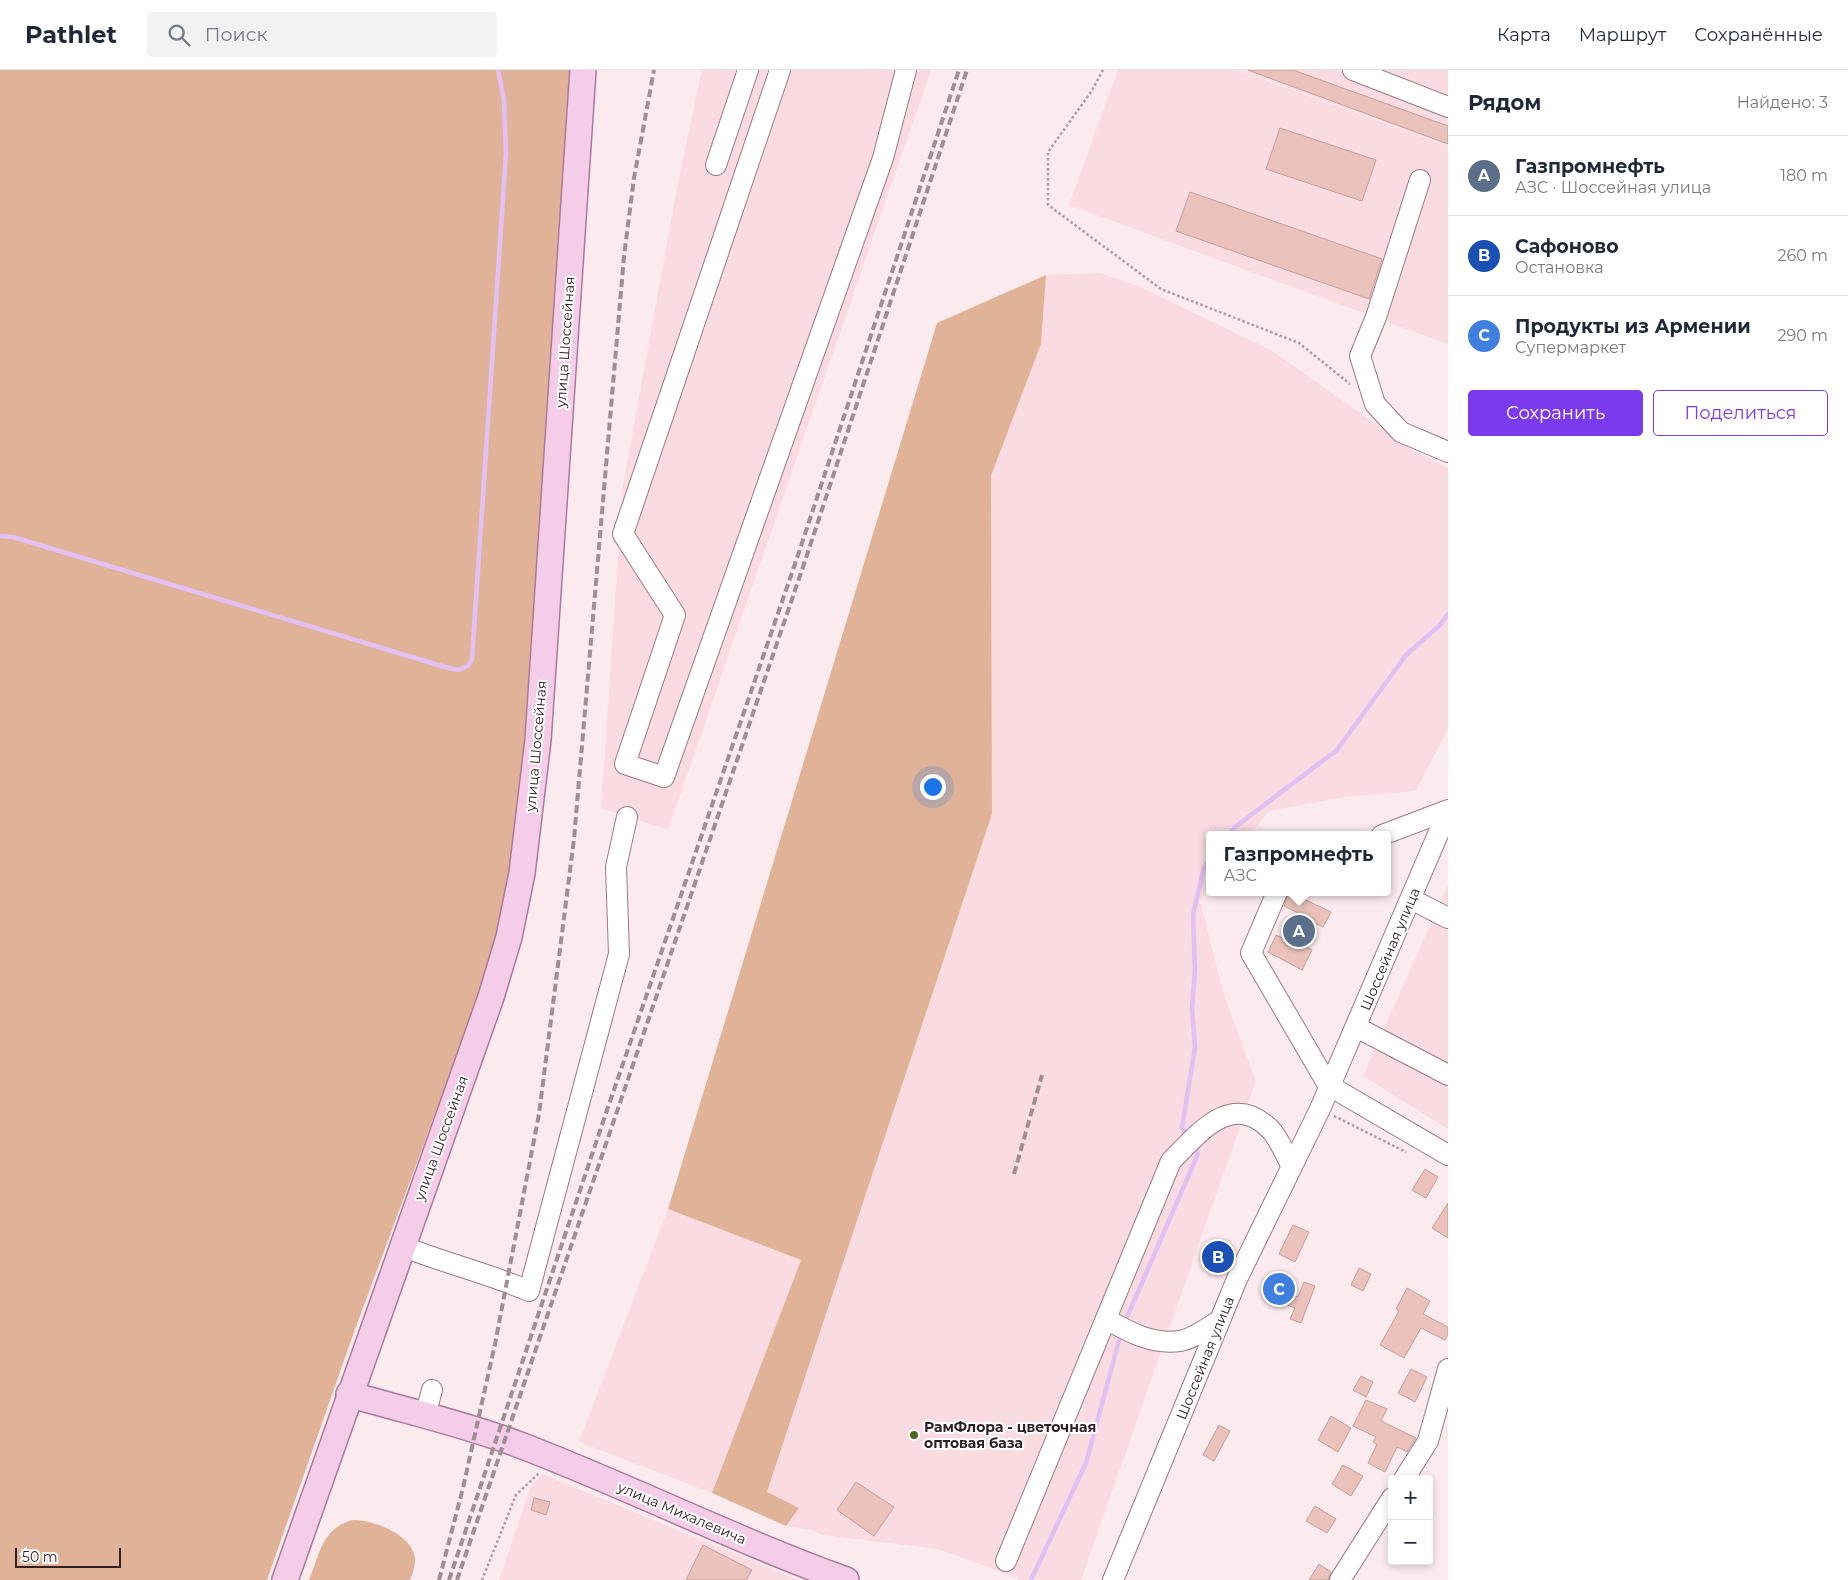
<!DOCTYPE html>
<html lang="ru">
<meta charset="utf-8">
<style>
body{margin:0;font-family:Montserrat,sans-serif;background:#f2f2f3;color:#1f2937}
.controls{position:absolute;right:15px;bottom:15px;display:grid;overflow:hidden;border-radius:5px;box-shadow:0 2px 8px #0003}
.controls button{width:45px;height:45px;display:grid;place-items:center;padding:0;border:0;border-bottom:1px solid #e0e1e3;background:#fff;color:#1f2937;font:25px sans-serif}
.scale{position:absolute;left:15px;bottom:12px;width:106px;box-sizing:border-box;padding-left:5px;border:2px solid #2f2024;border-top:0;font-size:14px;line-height:18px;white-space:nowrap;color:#2f2024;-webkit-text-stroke:4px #fff;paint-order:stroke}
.you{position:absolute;left:932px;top:716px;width:18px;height:18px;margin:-12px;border:4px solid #fff;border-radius:50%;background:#1a73e8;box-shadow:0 0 0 8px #1a73e833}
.badge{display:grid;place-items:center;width:32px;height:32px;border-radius:50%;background:#7c3aed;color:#fff;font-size:16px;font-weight:700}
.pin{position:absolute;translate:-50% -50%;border:2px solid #fff;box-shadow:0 1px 5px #0006}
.popup{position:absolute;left:1206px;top:761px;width:185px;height:65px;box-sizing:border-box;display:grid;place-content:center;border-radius:5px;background:#fff;filter:drop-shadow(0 1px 4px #0005);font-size:16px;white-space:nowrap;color:#747a83}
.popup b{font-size:19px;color:#1f2937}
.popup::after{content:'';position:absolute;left:50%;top:100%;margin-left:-10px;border:10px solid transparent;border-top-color:#fff}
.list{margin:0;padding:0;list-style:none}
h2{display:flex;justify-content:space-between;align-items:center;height:65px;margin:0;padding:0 20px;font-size:21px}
h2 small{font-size:16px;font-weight:400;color:#747a83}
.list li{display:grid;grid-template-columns:32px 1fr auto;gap:15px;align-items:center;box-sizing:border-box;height:80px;padding:0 20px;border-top:1px solid #e0e1e3}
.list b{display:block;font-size:19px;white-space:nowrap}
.list p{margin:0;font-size:16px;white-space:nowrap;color:#747a83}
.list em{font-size:16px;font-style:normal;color:#747a83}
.actions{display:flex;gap:10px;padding:15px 20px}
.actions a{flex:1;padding:11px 0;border:1px solid #7c3aed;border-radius:5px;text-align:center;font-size:18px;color:#7c3aed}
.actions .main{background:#7c3aed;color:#fff}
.icon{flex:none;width:28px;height:28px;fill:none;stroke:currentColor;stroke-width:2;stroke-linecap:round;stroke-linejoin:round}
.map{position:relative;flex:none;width:1448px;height:1510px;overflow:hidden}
header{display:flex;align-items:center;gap:30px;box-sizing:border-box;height:70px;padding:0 25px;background:#fff;border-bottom:1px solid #e0e1e3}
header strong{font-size:24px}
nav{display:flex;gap:28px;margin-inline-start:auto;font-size:18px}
.search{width:350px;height:45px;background:#f2f2f3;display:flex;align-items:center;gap:12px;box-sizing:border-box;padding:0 18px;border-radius:5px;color:#747a83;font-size:19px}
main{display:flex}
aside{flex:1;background:#fff}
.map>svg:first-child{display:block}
.built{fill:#f9dbe1}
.green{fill:#e0b398}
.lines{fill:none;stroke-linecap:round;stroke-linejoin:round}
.stream{stroke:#e2c0f4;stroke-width:4.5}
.building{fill:#eac2bb;stroke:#c59f99}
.minor-casing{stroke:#9d7881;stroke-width:22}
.major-casing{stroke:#ab7a9a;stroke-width:28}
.path{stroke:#aa9a9e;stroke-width:2.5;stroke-dasharray:2.5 2.5;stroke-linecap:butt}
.minor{stroke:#fff;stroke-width:20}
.major{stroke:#f5cde8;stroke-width:25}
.rail{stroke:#9f8f93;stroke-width:4;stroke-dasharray:8 4;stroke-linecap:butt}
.poi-dot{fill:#4d6c21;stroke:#fff;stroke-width:2}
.labels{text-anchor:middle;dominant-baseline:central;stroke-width:4;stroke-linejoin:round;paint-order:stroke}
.street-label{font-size:14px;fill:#2f2024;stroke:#fff}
.poi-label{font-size:14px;font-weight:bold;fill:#2f2024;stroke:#fff;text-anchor:start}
</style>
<header>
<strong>Pathlet</strong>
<div class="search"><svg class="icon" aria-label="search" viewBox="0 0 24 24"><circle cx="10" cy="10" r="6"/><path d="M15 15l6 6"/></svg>Поиск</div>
<nav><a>Карта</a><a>Маршрут</a><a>Сохранённые</a></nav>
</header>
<main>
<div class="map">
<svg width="1448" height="1510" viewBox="0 0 1448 1510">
<rect width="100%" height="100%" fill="#fcebee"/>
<!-- built -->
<g class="built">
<path d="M702,0H931L668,760L601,738L623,416L678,113Z"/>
<path d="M1118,0H1237L1448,76V274L1069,135Z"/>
<path d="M1240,0H1448V75Z"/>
<path d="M1100,203L1138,216L1271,280L1411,379L1448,398V658L1416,721L1344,727L1269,741L1250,765H1210V817L1200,831L1224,925L1256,1011L1081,1510H1018V1508L938,1479L822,1465L812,1460L786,1456L799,1438L767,1423L992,744L991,406L1041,274L1046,205Z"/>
<path d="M1448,815V1059L1363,1006Z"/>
<path d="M668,1139L801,1190L712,1423L579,1372Z"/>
<path d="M542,1404L799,1510H499L531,1416Z"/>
</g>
<!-- green -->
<g class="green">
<path d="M0,0H573L527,676L516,770L499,862L479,925L353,1265L267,1510H0Z"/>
<path d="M1046,205L1041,274L991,406L992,744L767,1422L799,1438L786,1456L712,1423L801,1190L668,1139L937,253Z"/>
<path d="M352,1450C371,1449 408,1463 414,1484C417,1493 413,1502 410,1510H309C320,1483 322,1459 352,1450Z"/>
</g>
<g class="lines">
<!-- stream -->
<g class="stream">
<path d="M0,466L13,467L445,597L458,600L468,596L472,589L506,83L504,30L498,0"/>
<path d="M1229,765L1235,757L1337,680L1406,585L1440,555L1448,544"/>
<path d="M1188,1067L1182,1057L1195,978L1192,938L1195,900L1193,845L1204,797L1210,789"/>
<path d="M1124,1254L1198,1084L1193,1076"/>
<path d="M1031,1510L1086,1393L1121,1263"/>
</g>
</g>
<!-- building -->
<g class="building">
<path d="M1248,0H1293L1448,56V74Z"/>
<path d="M1280,58L1376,90L1362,131L1266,99Z"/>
<path d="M1190,122L1382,189L1369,229L1176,161Z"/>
<path d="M1289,822L1331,842L1323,857L1313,852L1302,874L1312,880L1302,900L1268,882L1276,865L1285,869L1298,843L1284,836Z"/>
<path d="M1425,1099L1438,1107L1426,1128L1412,1120Z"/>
<path d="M1448,1133V1168L1432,1158Z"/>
<path d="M1293,1155L1309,1162L1295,1192L1279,1184Z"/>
<path d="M1359,1198L1371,1204L1363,1221L1351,1215Z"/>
<path d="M1304,1212L1315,1216L1301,1253L1290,1249L1295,1238L1282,1233L1286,1223L1298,1227Z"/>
<path d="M1407,1218L1430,1231L1423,1244L1448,1257V1265L1445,1270L1421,1258L1404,1288L1380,1275L1399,1241L1396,1239Z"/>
<path d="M1411,1299L1427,1307L1415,1332L1398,1323Z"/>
<path d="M1361,1306L1373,1312L1366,1327L1353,1320Z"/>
<path d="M1366,1330L1387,1339L1381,1351L1416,1368L1407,1382L1397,1377L1385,1402L1368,1393L1377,1374L1373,1372L1376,1367L1353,1356Z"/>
<path d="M1331,1346L1351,1358L1338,1382L1318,1370Z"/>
<path d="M1219,1355L1230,1361L1214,1391L1203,1385Z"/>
<path d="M1343,1395L1363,1406L1351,1426L1332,1414Z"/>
<path d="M856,1412L894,1437L874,1466L837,1440Z"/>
<path d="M534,1428L550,1432L546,1445L531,1440Z"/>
<path d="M1315,1436L1336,1449L1327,1463L1306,1451Z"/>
<path d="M703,1475L752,1500L746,1510H686Z"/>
<path d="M1319,1494L1331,1502L1328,1510H1309Z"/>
</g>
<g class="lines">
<defs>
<g id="minor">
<path d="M780,0L623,464L675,545L625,694L664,707L883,88L906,0"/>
<path d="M1353,0L1448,37"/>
<path d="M716,95L748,0"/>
<path d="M1420,110L1376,247L1360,286L1375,334L1401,362L1448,382"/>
<path d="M1382,765L1448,740"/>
<path d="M1277,822L1251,883L1328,1015L1448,1085"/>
<path d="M1411,829L1448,848"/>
<path d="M1356,957L1448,1005"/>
<path d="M402,1176C444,1193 487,1203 529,1221L619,884L616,797L627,747"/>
<path d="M1106,1249C1129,1262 1152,1275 1180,1271C1193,1269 1208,1257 1219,1251"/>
<path d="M425,1346L432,1320"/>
<path d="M1404,1409L1428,1371L1448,1299"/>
<path d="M1006,1491L1171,1091C1199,1063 1231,1021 1270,1059C1279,1068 1285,1085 1292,1096"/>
<path d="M1113,1510L1237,1209L1320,1039L1448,741"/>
<path d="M1340,1510L1392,1428"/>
</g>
<g id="major">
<path d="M349,1324C406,1341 465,1354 520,1375C630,1417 735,1470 846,1510"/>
<path d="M285,1510L491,927L509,867L522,803L538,670L583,0"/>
</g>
</defs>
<!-- minor casing -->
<use href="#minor" class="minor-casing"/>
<!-- major casing -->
<use href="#major" class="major-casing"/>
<!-- path -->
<g class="path">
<path d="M1103,0L1091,22L1048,82V135L1161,219L1299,273L1350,314"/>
<path d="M1334,1046L1406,1082"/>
<path d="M482,1510L516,1425L539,1403"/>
</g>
<!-- minor -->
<use href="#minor" class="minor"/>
<!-- major -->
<use href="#major" class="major"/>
<!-- rail -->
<g class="rail">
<path d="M1014,1104L1042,1005"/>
<path d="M439,1510L463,1418L495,1274L539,1044L574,769L624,186L634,108L654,0"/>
<path d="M449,1510L606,1043L796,491L959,0"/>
<path d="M457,1510L804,494L967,0"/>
</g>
</g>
<!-- markers -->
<circle class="poi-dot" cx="914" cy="1365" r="5"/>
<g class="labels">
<!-- street labels -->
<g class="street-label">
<text transform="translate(565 272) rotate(-86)">улица Шоссейная</text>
<text transform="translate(536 676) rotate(-85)">улица Шоссейная</text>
<text transform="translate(1390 879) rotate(-67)">Шоссейная улица</text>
<text transform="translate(441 1068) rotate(-70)">улица Шоссейная</text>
<text transform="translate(1205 1288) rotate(-68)">Шоссейная улица</text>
<text transform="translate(682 1443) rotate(23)">улица Михалевича</text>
</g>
<!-- poi labels -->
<g class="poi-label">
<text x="924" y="1357">РамФлора - цветочная<tspan x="924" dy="16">оптовая база</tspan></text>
</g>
</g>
</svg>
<div class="controls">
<button>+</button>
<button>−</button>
</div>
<div class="scale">50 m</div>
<div class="you"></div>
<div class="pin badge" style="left:1299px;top:861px;background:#5c6f8a">A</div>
<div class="popup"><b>Газпромнефть</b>АЗС</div>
<div class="pin badge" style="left:1218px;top:1187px;background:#1a4fb4">B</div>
<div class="pin badge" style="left:1279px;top:1219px;background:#3f7fe0">C</div>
</div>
<aside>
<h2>Рядом<small>Найдено: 3</small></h2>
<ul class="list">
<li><span class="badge" style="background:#5c6f8a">A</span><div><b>Газпромнефть</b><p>АЗС · Шоссейная улица</p></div><em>180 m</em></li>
<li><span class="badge" style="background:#1a4fb4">B</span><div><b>Сафоново</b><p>Остановка</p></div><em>260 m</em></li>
<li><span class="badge" style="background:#3f7fe0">C</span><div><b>Продукты из Армении</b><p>Супермаркет</p></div><em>290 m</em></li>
</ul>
<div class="actions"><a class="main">Сохранить</a><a>Поделиться</a></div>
</aside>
</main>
